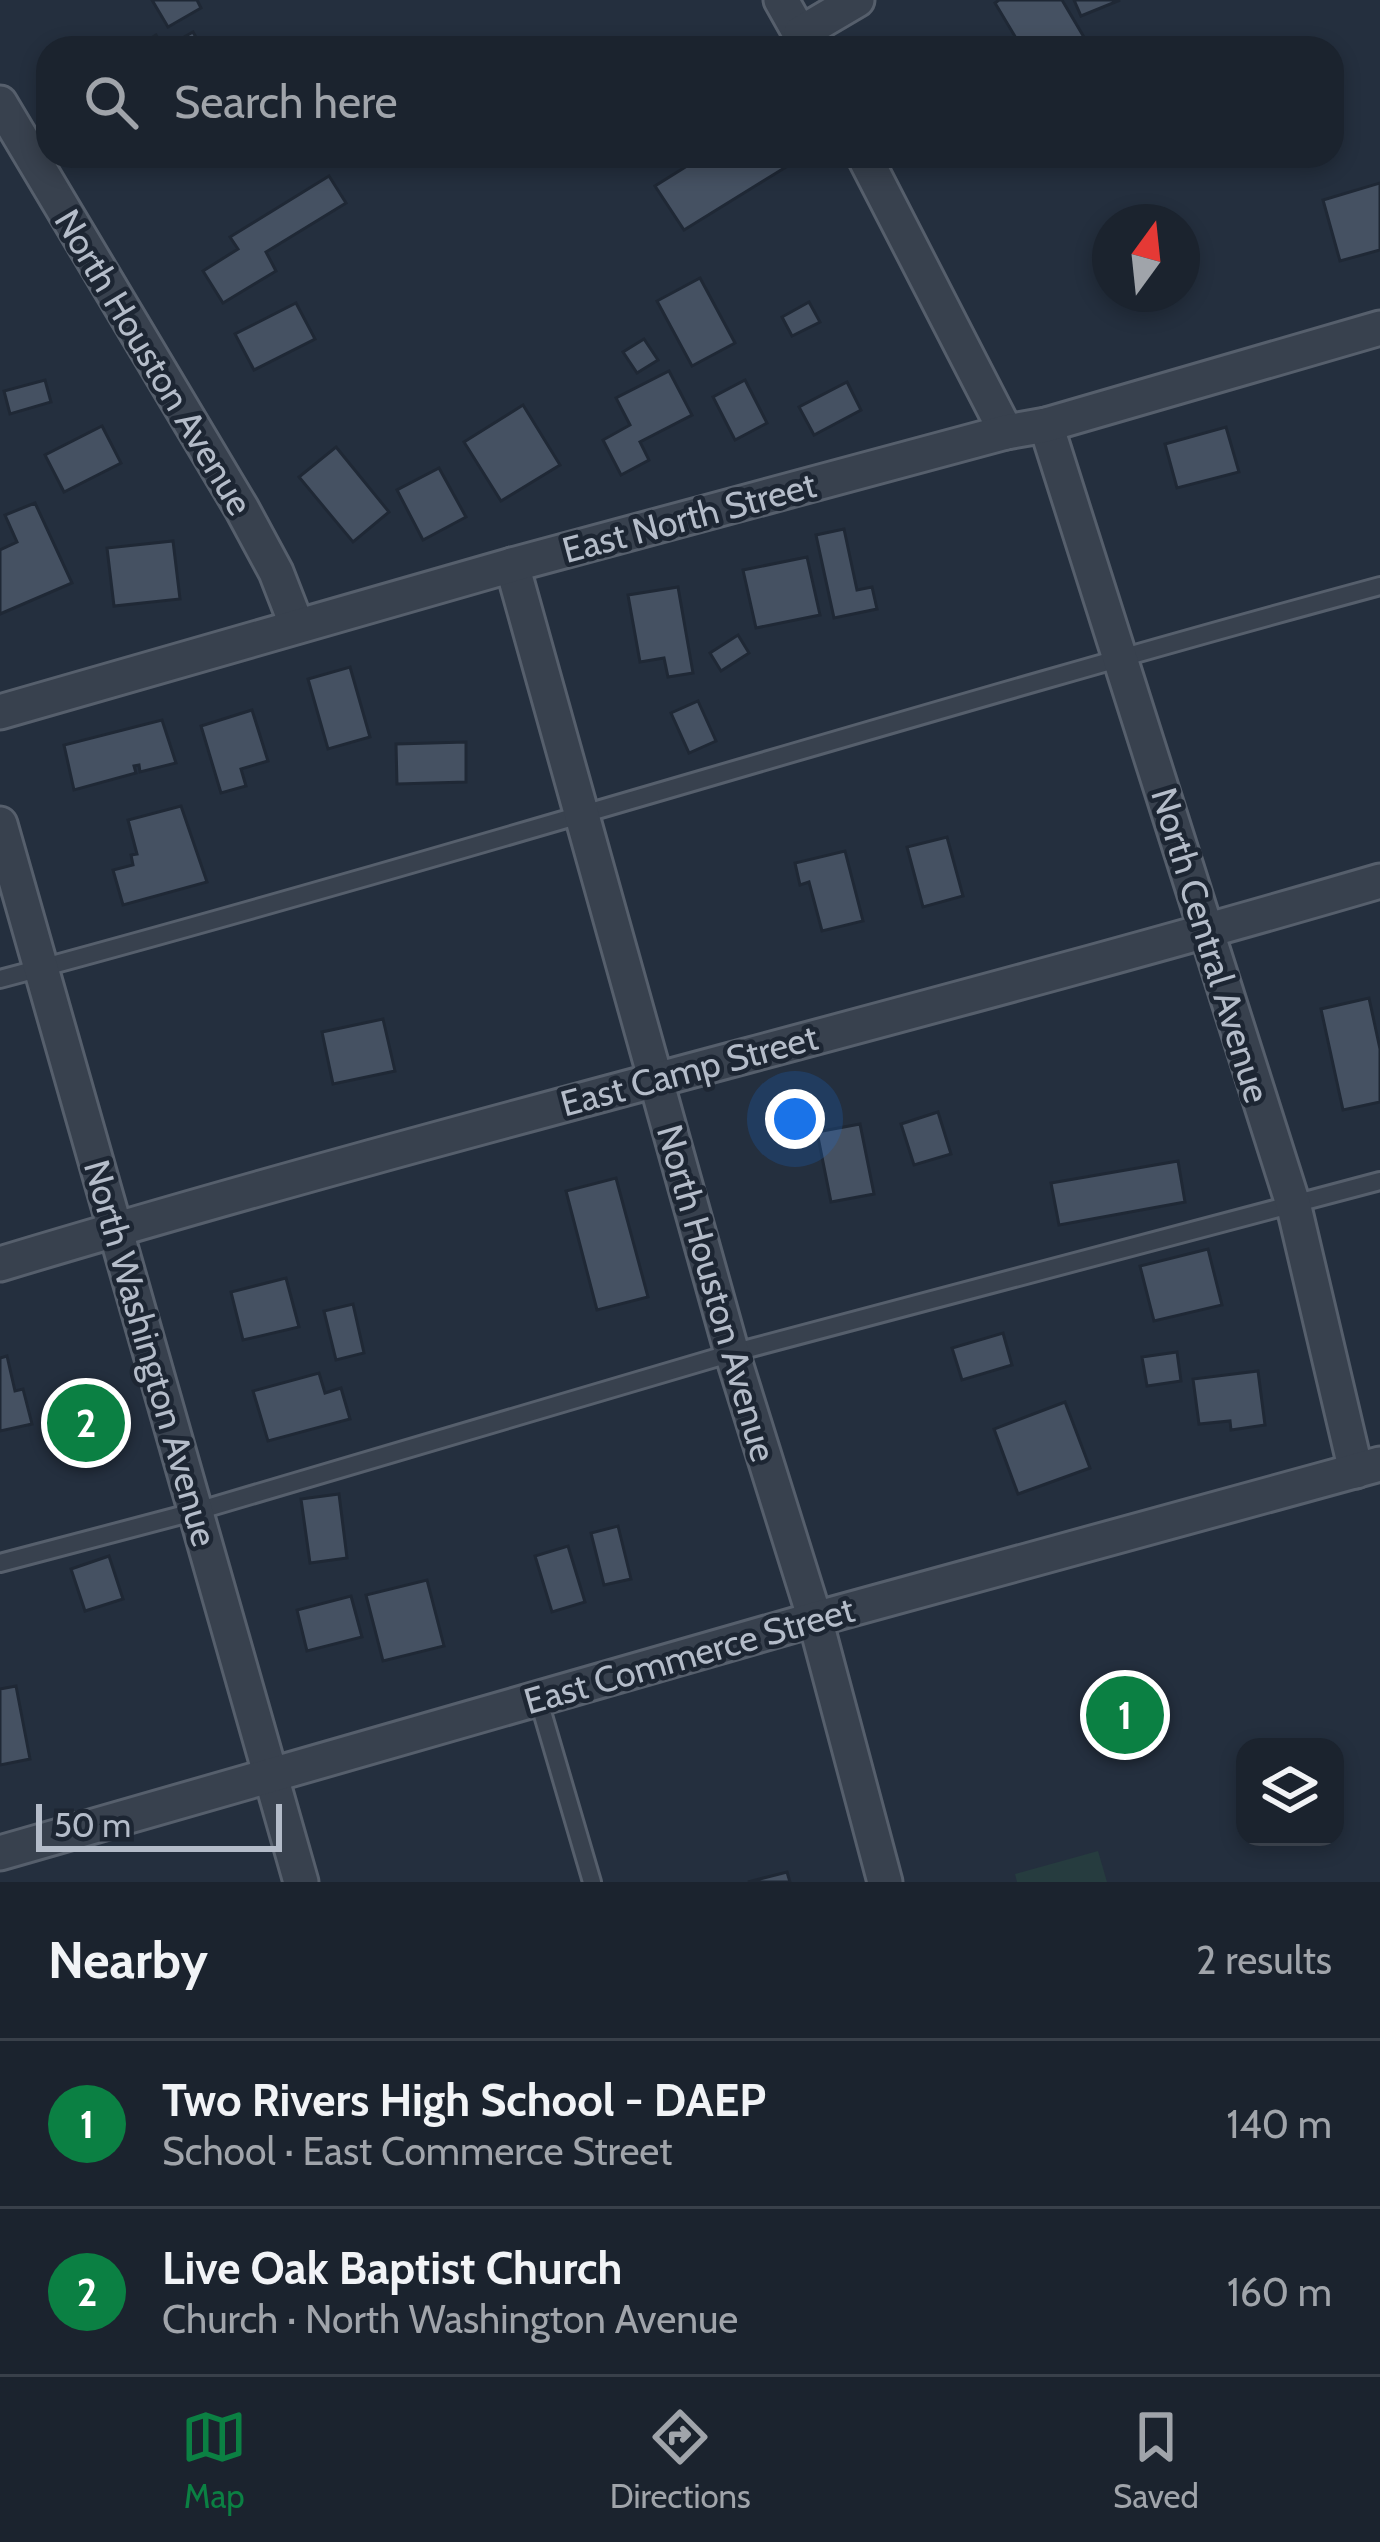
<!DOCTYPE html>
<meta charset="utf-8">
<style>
body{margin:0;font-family:Cabin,sans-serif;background:#282f3a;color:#f1f3f6}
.controls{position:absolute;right:36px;bottom:36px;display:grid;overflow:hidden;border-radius:24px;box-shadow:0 6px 18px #0003}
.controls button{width:108px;height:108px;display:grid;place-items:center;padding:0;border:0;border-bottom:3px solid #39404a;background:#1b232e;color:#f1f3f6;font:60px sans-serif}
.compass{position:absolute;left:1092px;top:204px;width:108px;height:108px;border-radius:50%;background:#1b232e;box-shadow:0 6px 18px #0003;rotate:15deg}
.scale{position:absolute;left:36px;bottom:30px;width:246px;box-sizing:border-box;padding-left:12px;border:6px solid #b4bcc9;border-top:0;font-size:33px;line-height:42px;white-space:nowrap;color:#b4bcc9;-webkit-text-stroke:9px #1d2633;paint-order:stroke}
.you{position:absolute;left:795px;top:1119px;width:42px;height:42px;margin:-30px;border:9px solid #fff;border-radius:50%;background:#1a73e8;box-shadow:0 0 0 18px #1a73e833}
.badge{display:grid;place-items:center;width:78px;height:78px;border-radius:50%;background:#0b8043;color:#fff;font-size:39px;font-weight:700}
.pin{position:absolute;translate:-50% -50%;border:6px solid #fff;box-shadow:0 3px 12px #0006}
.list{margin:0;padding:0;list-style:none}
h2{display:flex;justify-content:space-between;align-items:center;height:156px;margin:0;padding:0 48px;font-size:51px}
h2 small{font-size:39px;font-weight:400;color:#a0a4aa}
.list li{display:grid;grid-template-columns:78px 1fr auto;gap:36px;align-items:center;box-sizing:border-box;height:168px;padding:0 48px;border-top:3px solid #39404a}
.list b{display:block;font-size:45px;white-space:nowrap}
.list p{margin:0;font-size:39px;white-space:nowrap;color:#a0a4aa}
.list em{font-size:39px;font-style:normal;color:#a0a4aa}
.icon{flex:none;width:66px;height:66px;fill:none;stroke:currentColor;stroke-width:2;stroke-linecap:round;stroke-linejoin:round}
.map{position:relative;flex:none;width:1380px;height:1882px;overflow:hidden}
.search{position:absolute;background:#1b232e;box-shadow:0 6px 18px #0003;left:36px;right:36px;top:36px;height:132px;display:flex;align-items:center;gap:30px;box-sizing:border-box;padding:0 42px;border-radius:36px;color:#a0a4aa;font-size:45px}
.sheet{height:492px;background:#1b232e}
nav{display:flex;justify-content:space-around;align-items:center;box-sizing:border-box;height:168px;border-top:3px solid #39404a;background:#1b232e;font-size:33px;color:#a0a4aa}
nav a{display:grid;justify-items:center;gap:6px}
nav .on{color:#0b8043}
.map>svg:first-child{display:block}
.green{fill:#263c3f}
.building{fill:#455162;stroke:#1f2835;stroke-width:3}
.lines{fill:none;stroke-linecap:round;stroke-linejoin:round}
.service-casing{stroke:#565f6c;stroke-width:22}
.minor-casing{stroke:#565f6c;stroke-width:39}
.service{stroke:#38414e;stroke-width:16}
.minor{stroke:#38414e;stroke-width:33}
.labels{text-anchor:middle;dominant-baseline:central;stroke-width:9;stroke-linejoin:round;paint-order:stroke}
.street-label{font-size:36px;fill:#b4bcc9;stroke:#1d2633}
</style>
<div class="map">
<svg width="1380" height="1882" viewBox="0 0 1380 1882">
<rect width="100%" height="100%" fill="#242f3e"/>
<!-- green -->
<path class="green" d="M1098,1851L1107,1882H1017L1015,1874Z"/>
<!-- building -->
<g class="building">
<path d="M152,0H197L201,8L168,27Z"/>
<path d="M999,0H1062L1088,44L1081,48H1022L995,3Z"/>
<path d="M1074,0H1120L1081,16Z"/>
<path d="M193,32L202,48H181L177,41Z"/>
<path d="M156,35L164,48H135Z"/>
<path d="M703,156H797L799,159L684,230L655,186Z"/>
<path d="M329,176L346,203L266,252L276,271L223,303L203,271L238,249L230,237Z"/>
<path d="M1380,183V250L1340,261L1323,200Z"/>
<path d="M700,278L735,343L692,366L657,301Z"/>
<path d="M809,302L820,322L792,336L782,317Z"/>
<path d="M296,303L315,339L254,370L235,334Z"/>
<path d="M644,339L658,360L637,373L623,352Z"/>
<path d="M669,371L692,415L640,442L649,460L621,475L603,440L630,425L616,398Z"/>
<path d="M45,380L51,402L10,414L4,391Z"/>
<path d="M745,380L767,423L735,440L713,397Z"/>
<path d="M847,382L861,410L814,435L799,407Z"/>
<path d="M523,405L560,465L501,501L464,442Z"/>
<path d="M102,426L121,463L64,492L45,455Z"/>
<path d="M1226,427L1239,472L1177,488L1165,444Z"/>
<path d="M336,447L389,512L353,542L299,477Z"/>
<path d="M439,468L466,517L423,540L397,490Z"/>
<path d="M35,503L72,583L0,614V550L17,542L5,515Z"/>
<path d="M844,529L857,590L872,587L877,609L834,618L816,535Z"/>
<path d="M173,541L180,599L114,606L107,548Z"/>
<path d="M807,557L820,615L756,628L743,570Z"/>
<path d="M678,587L693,673L668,677L664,658L640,662L628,595Z"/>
<path d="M738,635L749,653L721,671L710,653Z"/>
<path d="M350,667L370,737L328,749L308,679Z"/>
<path d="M698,701L716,741L689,753L671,713Z"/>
<path d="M252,710L268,761L241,769L246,786L221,793L201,726Z"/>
<path d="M162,720L176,763L140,772L139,765L134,766L136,773L74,790L64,745Z"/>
<path d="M466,742V782L397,784L396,744Z"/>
<path d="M181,806L207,882L123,905L113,870L133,865L131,855L137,854L128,820Z"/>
<path d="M947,837L963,896L923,907L907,847Z"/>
<path d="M845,851L863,921L822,931L809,882L800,885L795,863Z"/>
<path d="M1369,998L1380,1049V1102L1343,1110L1321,1009Z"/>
<path d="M383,1019L395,1071L333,1084L322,1032Z"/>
<path d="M938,1112L951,1154L914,1165L901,1124Z"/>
<path d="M860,1124L874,1194L831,1202L817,1132Z"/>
<path d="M1178,1161L1185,1202L1059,1225L1051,1183Z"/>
<path d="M616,1178L648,1297L597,1310L566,1191Z"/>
<path d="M1208,1249L1222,1305L1154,1321L1140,1266Z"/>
<path d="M286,1278L299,1327L243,1340L231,1292Z"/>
<path d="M353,1304L364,1353L336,1360L324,1311Z"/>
<path d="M1003,1333L1012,1365L962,1380L952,1348Z"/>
<path d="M1177,1352L1181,1381L1147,1386L1142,1357Z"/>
<path d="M7,1356L15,1391L23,1389L32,1424L0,1431V1358Z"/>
<path d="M1258,1371L1265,1425L1231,1430L1230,1421L1199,1424L1193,1379Z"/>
<path d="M319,1373L325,1393L341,1388L350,1419L268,1441L253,1391Z"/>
<path d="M1065,1402L1090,1468L1018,1494L994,1429Z"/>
<path d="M339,1494L347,1558L310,1563L301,1499Z"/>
<path d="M618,1526L631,1579L604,1585L591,1533Z"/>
<path d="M568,1546L585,1602L552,1612L535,1556Z"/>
<path d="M109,1556L123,1599L85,1611L71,1569Z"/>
<path d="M427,1580L444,1646L383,1661L366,1595Z"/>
<path d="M351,1596L362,1637L307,1651L297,1610Z"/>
<path d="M16,1686L30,1759L0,1765V1689Z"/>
<path d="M787,1872L790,1882H748Z"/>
</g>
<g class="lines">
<defs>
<g id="service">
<path d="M0,979C462,855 918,711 1380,586"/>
<path d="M0,1563L197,1511L732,1353L1380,1181"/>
<path d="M538,1698L592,1882"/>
</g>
<g id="minor">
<path d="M781,0L808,48"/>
<path d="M801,33L857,0"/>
<path d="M0,103L242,509L276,572L297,626"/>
<path d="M864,156L1006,432"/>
<path d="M1046,425L1294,1207L1356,1471"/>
<path d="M512,565L732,1353L815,1619L885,1882"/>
<path d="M0,712L512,565L1006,432L1046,425L1380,328"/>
<path d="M0,824L301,1882"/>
<path d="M0,1264C457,1126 922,1015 1380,881"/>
<path d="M0,1853L815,1619L1380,1464"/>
</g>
</defs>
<!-- service casing -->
<use href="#service" class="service-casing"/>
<!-- minor casing -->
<use href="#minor" class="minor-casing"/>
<!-- service -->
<use href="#service" class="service"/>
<!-- minor -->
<use href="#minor" class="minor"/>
</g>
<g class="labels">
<!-- street labels -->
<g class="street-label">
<text transform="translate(154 362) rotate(59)">North Houston Avenue</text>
<text transform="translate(689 517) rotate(-15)">East North Street</text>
<text transform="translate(1211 945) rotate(73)">North Central Avenue</text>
<text transform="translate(689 1070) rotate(-15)">East Camp Street</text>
<text transform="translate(717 1293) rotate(74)">North Houston Avenue</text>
<text transform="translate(151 1353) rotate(74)">North Washington Avenue</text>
<text transform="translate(689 1655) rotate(-16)">East Commerce Street</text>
</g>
</g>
</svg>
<div class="controls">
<button><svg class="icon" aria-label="layers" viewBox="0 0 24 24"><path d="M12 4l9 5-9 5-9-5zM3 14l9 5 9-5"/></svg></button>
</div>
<svg class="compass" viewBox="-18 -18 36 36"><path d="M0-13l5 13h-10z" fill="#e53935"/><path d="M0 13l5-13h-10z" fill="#a0a4aa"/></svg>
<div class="scale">50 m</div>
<div class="you"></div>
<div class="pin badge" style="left:1125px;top:1715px">1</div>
<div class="pin badge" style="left:86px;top:1423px">2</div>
<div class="search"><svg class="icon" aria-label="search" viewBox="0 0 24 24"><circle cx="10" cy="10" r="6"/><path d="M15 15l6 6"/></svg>Search here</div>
</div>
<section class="sheet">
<h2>Nearby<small>2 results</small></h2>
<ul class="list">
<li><span class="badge">1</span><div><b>Two Rivers High School - DAEP</b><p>School · East Commerce Street</p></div><em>140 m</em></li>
<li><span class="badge">2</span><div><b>Live Oak Baptist Church</b><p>Church · North Washington Avenue</p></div><em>160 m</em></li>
</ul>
</section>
<nav>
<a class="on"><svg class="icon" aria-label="map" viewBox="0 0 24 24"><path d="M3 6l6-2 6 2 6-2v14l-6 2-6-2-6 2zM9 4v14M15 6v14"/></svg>Map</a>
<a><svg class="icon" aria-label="directions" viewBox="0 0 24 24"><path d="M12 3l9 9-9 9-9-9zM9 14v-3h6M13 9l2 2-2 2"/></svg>Directions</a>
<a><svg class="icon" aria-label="saved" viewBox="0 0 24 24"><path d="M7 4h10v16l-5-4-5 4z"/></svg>Saved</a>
</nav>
